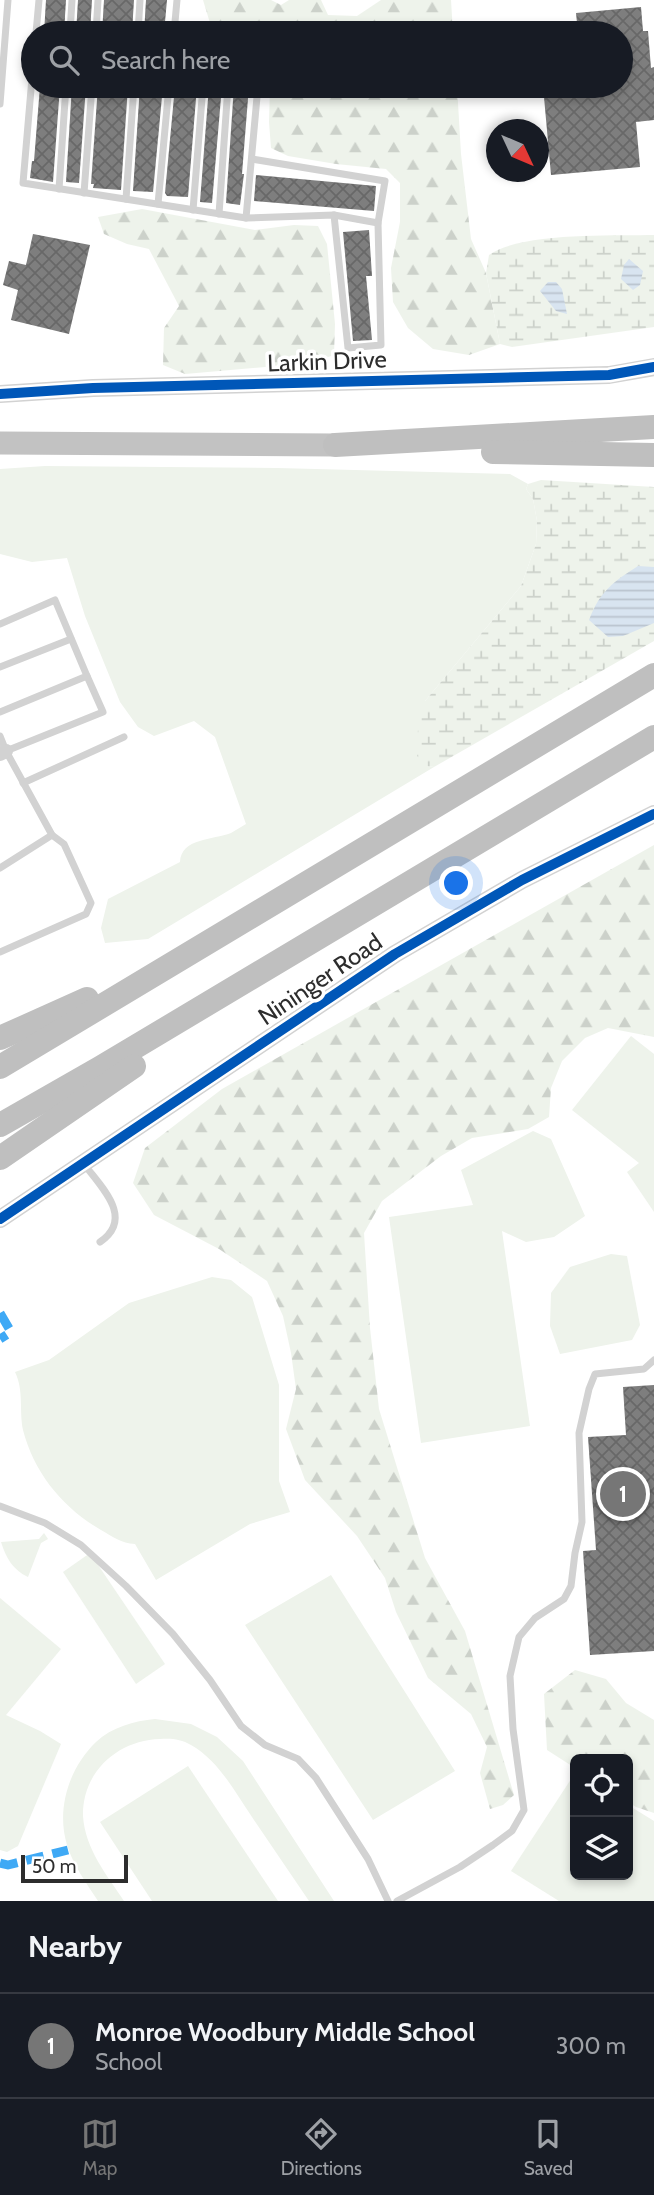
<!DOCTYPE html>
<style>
body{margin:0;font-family:Cabin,sans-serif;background:#20242c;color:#f1f3f6}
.controls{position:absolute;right:21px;bottom:21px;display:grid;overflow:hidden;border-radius:10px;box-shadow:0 4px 10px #0003}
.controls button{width:63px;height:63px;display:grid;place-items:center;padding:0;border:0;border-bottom:2px solid #363941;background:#171b24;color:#f1f3f6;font:35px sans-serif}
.compass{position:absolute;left:486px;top:119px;width:63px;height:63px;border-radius:50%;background:#171b24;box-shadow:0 4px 10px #0003;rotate:134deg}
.scale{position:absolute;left:21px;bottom:18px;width:107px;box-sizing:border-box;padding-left:7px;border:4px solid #2d2d2d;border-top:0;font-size:19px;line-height:24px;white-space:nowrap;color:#2d2d2d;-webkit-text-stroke:5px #fff;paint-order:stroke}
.you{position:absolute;left:457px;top:884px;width:24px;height:24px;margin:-18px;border:5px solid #fff;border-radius:50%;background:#1a73e8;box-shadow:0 0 0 10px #1a73e833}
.badge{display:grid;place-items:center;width:46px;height:46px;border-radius:50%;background:#767676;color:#fff;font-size:23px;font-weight:700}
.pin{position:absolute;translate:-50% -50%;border:4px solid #fff;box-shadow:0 2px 7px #0006}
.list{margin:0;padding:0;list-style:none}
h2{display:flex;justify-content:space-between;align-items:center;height:91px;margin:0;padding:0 28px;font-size:30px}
h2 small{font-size:23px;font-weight:400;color:#9ea1a6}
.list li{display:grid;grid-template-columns:46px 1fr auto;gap:21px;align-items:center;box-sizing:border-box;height:105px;padding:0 28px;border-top:2px solid #363941}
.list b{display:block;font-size:26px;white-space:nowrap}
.list p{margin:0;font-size:23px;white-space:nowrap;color:#9ea1a6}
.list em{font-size:23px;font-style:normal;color:#9ea1a6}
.icon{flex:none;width:38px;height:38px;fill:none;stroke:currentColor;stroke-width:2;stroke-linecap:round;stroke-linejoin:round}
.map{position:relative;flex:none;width:654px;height:1901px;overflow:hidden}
.search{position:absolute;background:#171b24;box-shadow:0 4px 10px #0003;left:21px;right:21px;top:21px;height:77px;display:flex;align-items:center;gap:18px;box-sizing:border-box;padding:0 24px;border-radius:38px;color:#9ea1a6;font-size:26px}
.sheet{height:196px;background:#171b24}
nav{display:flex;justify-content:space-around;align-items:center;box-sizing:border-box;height:98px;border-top:2px solid #363941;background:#171b24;font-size:19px;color:#9ea1a6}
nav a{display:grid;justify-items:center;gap:4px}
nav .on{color:#767676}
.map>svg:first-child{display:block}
.green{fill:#eef3eb}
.forest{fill:url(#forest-firs)}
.wetland{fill:url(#wetland-marsh)}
.water{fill:url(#water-rules)}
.building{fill:url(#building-cross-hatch)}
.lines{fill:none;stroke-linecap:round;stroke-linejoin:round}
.service{stroke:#d2d2d2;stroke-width:7}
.minor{stroke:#d2d2d2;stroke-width:14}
.tertiary{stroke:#d2d2d2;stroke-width:18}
.trunk{stroke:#c2c2c2;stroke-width:23}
.motorway{stroke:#bfbfbf;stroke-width:24}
.quiet{stroke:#3fa9f5;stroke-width:9;stroke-dasharray:18 9;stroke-linecap:butt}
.cycleway-casing{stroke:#fff;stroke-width:15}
.cycleway{stroke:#0057b8;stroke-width:10}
.labels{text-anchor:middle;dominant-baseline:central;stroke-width:7;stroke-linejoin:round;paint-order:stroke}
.street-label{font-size:24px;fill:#2d2d2d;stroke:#fff}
</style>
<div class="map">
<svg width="654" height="1901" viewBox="0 0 654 1901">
<defs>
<pattern id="forest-firs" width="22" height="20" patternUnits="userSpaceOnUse" patternTransform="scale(1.75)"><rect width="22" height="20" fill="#eef3eb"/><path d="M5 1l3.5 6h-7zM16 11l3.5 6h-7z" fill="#ccd1ca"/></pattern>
<pattern id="wetland-marsh" width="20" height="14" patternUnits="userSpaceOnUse" patternTransform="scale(1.75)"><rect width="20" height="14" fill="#eef3eb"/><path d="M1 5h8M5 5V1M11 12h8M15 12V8" fill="none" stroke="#ccd1ca"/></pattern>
<pattern id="water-rules" width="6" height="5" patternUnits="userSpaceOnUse" patternTransform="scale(1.75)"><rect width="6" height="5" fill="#d8e4f0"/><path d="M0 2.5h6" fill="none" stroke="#bac4ce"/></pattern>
<pattern id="building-cross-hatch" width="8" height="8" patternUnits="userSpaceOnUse" patternTransform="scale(1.75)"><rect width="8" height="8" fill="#7e7e7e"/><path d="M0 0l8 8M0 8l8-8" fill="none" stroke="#686868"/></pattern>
</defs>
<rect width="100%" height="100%" fill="#fff"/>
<!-- green -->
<g class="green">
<path d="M45,466L277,468L510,474L528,484L526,489L533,499L537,521L536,544L521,586L425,701L427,766L434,767L148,939L105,943L101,928L108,899L180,862C181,838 213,840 231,833C236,830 241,827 246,824L215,737L194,721L154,736L138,727L120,702L85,616L67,558L32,562L0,554V469Z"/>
<path d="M631,1036L654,1054V1212L627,1172L639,1163L572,1110Z"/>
<path d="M533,1131L551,1139L585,1216L554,1237L526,1242L502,1231L530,1426L421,1443L389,1217L473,1205L461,1170Z"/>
<path d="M611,1254L627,1256L640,1325L632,1340L560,1354L550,1326L551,1293L570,1267Z"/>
<path d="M212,1277L231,1280L252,1297L279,1385V1481L290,1512L250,1524L156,1580L135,1544C121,1543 113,1537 101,1530C63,1508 34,1473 23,1430C19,1411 24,1390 15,1372L49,1360L129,1303Z"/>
<path d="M44,1533L48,1539L41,1543L28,1577C13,1570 6,1558 1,1542L39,1539Z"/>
<path d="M90,1553L165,1664L136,1684L63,1572Z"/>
<path d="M331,1575L455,1771L373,1820L245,1625Z"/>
<path d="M0,1598L61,1649L6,1715L40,1731L61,1744L18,1846L7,1852L0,1850Z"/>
<path d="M155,1719L191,1724L217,1737L243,1761L334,1901H309C290,1873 271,1845 252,1817C235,1792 219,1761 191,1745C181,1739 171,1738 160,1739C118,1740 82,1772 83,1816C85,1849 107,1875 124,1901H98C87,1884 73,1865 67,1845C56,1809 69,1768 96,1742C112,1727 134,1721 155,1719Z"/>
<path d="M188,1766L278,1901H152L100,1822Z"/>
<path d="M575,1773V1875H628V1805L654,1821V1901H559L511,1871Z"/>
</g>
<!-- forest -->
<g class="forest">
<path d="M203,0H271L281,5L289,0H321L328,15L357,16L381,0H451L453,33H213Z"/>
<path d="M270,86H457L461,154L471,239L486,273L500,344L469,355L433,349L408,328L393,302L391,268L400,222V183L386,169L336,164L288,156L271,148L269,122Z"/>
<path d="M142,209L255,230L294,225L318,226L327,244L335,324L334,355L311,363L185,374L163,365L164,328L179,306L149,249L127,244L104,234L98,217Z"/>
<path d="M654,845V1037L608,1028L585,1038L562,1061L551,1088L549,1117L528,1129L472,1138L441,1156L382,1201L364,1233L370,1328L379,1409L425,1558L465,1631L514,1795L503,1805L490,1809L480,1773L487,1747L471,1714L428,1678L396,1612L385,1578L357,1536L305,1480L286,1429L296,1389L291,1353L283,1316L267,1281L219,1249L154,1215L133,1183L145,1148L222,1089Z"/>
<path d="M575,1670L606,1679L626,1703L654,1720V1813L636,1807L628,1802V1759H575V1768L547,1750L544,1694Z"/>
</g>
<!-- wetland -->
<g class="wetland">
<path d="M654,235V327L512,347L500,344L486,273L489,255C521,232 613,236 654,235Z"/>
<path d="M541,480L654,487V641L434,767L427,766L417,756L418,727L425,701L521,586L536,544L537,521L533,499L526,489L528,484Z"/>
</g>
<!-- water -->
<g class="water">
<path d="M629,259L643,271L640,285L633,290L621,279L624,265Z"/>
<path d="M548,282H556L562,289L567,314L556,311L540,291Z"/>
<path d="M638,566L654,567V623L623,636L608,637L589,620C600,591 613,582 638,566Z"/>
</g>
<!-- building -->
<g class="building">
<path d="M46,0H66L64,33H44Z"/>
<path d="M78,0H92L90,33H76Z"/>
<path d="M104,0H134L132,33H102Z"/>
<path d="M146,0H167L164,33H144Z"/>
<path d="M641,7L643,31H648L651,68L654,67V120L636,122L640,167L551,175L543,86H621V33H578L576,13Z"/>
<path d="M40,86H60L53,182L30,178L32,161H34Z"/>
<path d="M72,86H86L79,183L66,182Z"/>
<path d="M98,86H128L121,190L93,188L94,184H91Z"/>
<path d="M140,86H163L153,192L133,191Z"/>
<path d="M175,86H197L188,197L167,196L165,193Z"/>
<path d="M209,86H222L212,203L200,202Z"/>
<path d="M234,86H249L242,174H244L240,205L226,203Z"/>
<path d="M256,175L376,186L374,211L254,201Z"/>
<path d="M369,230L372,276H366L372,340L353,341L343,232Z"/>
<path d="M33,234L90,245L69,334L11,320L18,290L3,285L9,261L26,265Z"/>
<path d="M654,1385V1651L590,1655L583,1551L596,1550L588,1437L626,1435L623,1387Z"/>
</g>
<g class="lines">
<!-- service -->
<g class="service">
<path d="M36,33L39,0"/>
<path d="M70,33L72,0"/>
<path d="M96,33L98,0"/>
<path d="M138,33L140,0"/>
<path d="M174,33L177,0"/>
<path d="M33,66L23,183L246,218L258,86"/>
<path d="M0,104L8,0"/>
<path d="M59,189L66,86"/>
<path d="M84,193L92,86"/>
<path d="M126,199L134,86"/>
<path d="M158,204L169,86"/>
<path d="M193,210L203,86"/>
<path d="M219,214L228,86"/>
<path d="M334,215L348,348L381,345L378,223"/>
<path d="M246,218L334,215L378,223L385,181L252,159"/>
<path d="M0,624L55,600L87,676L0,712"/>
<path d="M0,667L71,639"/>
<path d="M0,736L6,751L52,835L64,844L91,903L86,914L0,952"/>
<path d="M6,751L103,712L87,676"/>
<path d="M23,783L124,737"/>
<path d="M0,868L52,835"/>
<path d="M84,1164C101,1187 135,1218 100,1242"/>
<path d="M0,1506L45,1523L81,1545L126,1586L173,1634L210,1680L241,1726L265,1745L298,1759L316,1778L368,1859L388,1901"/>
<path d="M397,1901L460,1867L493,1845L512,1831L524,1810L513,1729L510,1676L519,1637L535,1618L564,1599L571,1586L575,1553L582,1522L579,1433L589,1389L595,1374L644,1369L654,1360"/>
</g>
<!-- minor -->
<path class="minor" d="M0,754L6,751"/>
<!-- tertiary -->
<g class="tertiary">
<path d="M0,394L93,388L609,375L654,367"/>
<path d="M0,1219L395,954L522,880L654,814"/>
</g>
<!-- trunk -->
<path class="trunk" d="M0,443L335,445"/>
<!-- motorway -->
<g class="motorway">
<path d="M335,445L654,427"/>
<path d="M493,452L654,455"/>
<path d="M0,1038L87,999"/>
<path d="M0,1067L654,675"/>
<path d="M0,1125L100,1068L654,737"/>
<path d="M0,1158L134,1066"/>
</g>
<!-- quiet -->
<g class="quiet">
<path d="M0,1313L11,1332L0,1339"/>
<path d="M0,1863L8,1865L68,1850"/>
</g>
<defs>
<g id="cycleway">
<path d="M0,394L93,388L609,375L654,367"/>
<path d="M0,1219L395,954L522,880L654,814"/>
</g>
</defs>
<!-- cycleway casing -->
<use href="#cycleway" class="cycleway-casing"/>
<!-- cycleway -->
<use href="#cycleway" class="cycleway"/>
</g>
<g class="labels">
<!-- street labels -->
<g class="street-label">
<text transform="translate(327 361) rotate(-2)">Larkin Drive</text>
<text transform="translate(320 979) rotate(-34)">Nininger Road</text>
</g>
</g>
</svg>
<div class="controls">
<button><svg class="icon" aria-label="locate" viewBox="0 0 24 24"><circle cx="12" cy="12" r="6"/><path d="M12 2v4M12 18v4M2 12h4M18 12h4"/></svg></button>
<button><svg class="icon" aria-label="layers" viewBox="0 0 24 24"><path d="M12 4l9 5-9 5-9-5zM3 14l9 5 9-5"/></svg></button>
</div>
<svg class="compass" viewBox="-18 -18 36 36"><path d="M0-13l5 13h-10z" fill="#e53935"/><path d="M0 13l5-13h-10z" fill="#9ea1a6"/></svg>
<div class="scale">50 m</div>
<div class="you"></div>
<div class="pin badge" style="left:623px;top:1494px">1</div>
<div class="search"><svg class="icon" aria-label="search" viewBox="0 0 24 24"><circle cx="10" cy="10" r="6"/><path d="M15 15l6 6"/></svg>Search here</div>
</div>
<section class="sheet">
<h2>Nearby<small></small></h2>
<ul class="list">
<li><span class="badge">1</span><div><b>Monroe Woodbury Middle School</b><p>School</p></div><em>300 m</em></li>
</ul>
</section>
<nav>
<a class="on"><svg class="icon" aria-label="map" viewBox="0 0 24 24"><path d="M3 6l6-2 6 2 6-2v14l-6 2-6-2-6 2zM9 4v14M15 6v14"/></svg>Map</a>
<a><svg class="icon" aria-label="directions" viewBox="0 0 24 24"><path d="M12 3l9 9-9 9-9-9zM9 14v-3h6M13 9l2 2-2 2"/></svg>Directions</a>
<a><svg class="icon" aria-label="saved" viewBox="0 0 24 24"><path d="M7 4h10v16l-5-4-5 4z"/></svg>Saved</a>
</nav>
